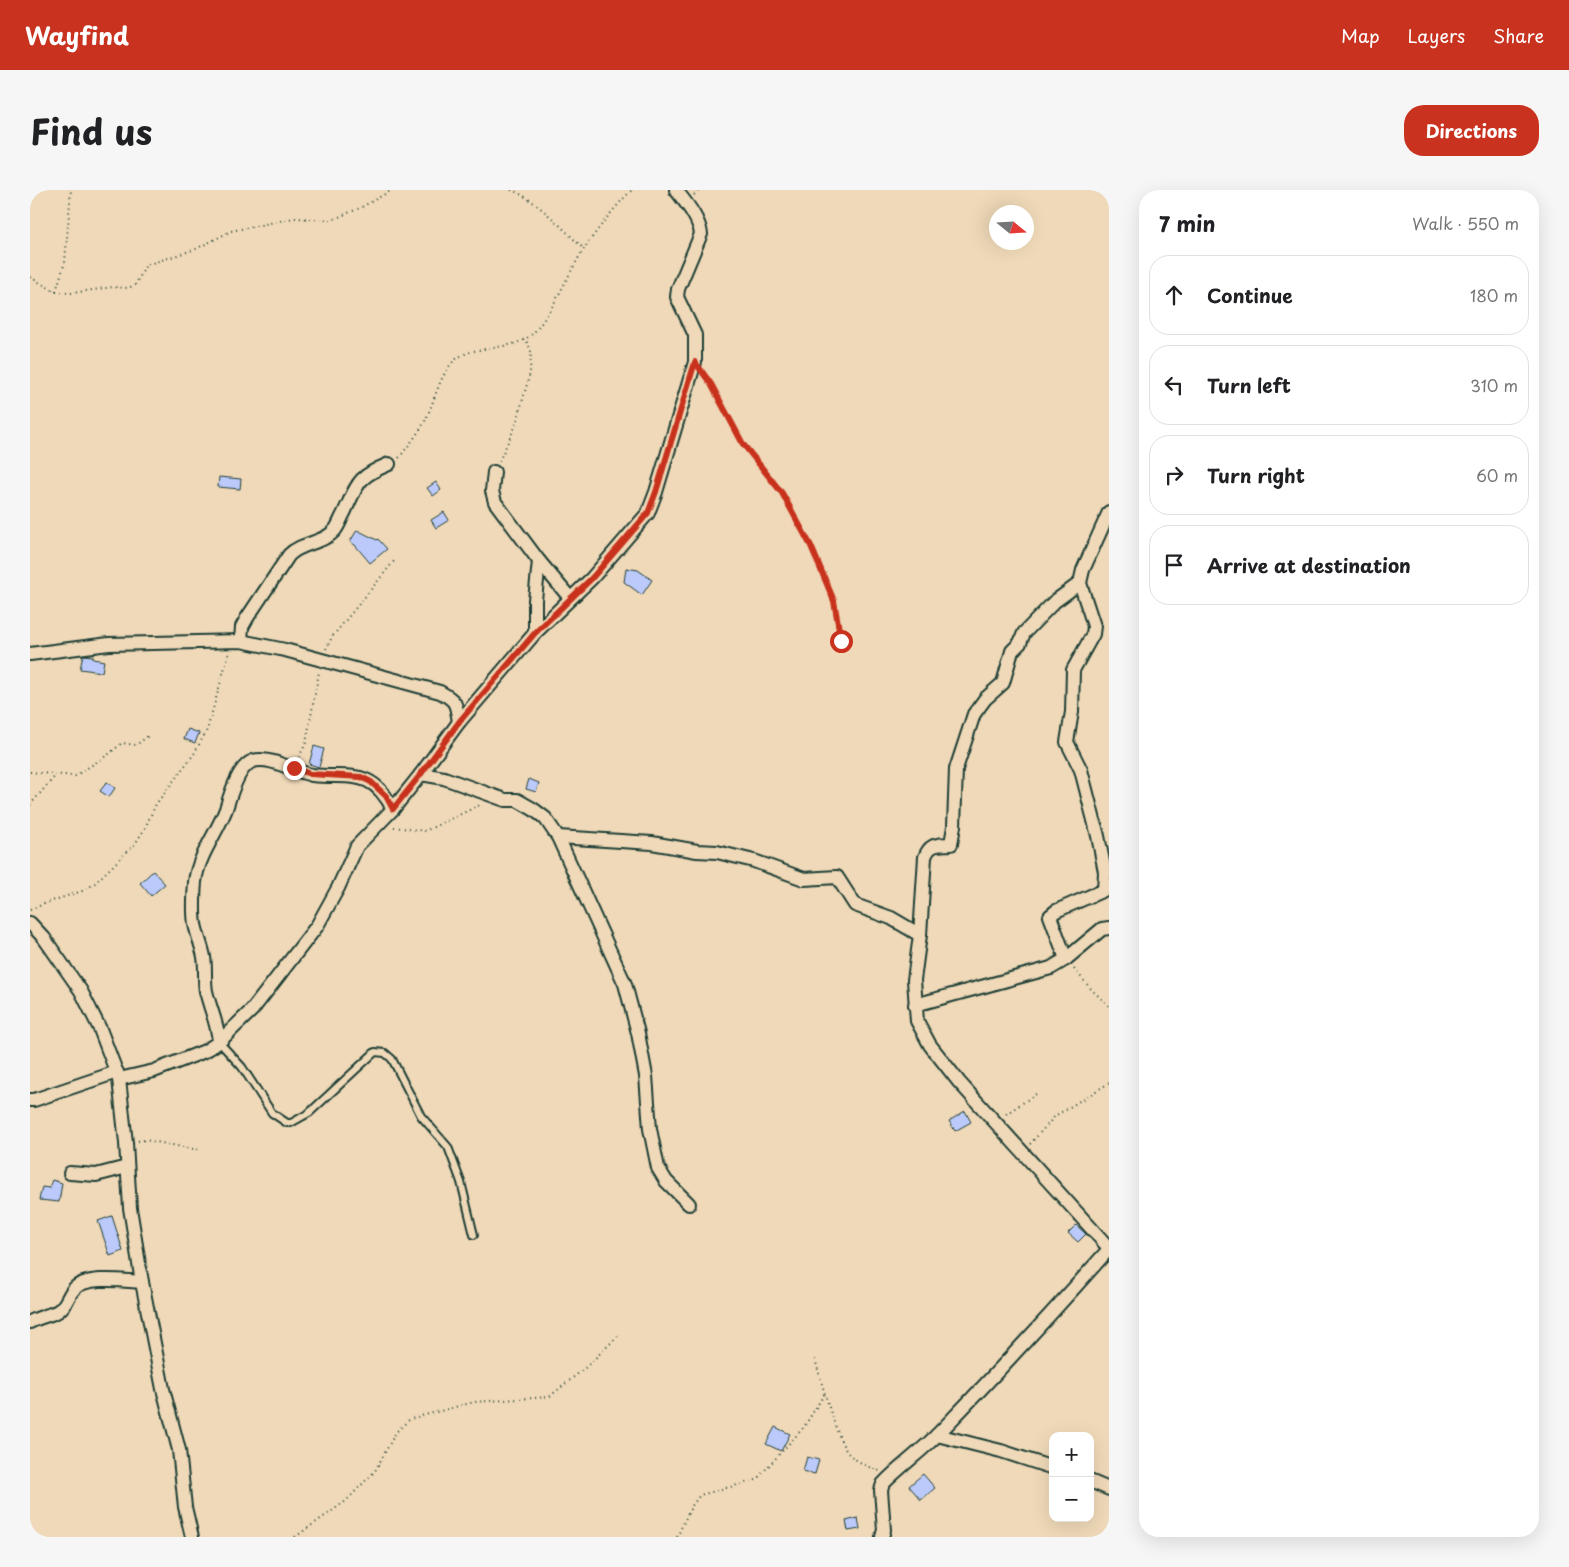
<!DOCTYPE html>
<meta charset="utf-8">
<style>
body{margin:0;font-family:"Playpen Sans",sans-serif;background:#f6f6f6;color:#202124}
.controls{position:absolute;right:15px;bottom:15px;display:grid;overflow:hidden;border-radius:10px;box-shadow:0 5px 20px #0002}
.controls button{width:45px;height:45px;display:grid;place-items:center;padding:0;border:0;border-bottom:1px solid #e0e0e0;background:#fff;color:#202124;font:25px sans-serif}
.compass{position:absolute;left:959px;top:15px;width:45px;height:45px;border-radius:50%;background:#fff;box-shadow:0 5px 20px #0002;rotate:108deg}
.stop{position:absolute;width:15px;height:15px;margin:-11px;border:4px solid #c8321e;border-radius:50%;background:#fff}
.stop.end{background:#c8321e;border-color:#fff;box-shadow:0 1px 5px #0008}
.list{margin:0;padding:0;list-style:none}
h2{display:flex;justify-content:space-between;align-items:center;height:65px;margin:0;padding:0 20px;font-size:21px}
h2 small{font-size:16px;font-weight:400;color:#757577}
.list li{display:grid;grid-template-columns:32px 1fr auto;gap:15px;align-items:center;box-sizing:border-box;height:80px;margin:0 10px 10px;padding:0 10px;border:1px solid #e0e0e0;border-radius:20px}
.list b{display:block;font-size:19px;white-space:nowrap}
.list em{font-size:16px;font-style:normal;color:#757577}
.icon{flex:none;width:28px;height:28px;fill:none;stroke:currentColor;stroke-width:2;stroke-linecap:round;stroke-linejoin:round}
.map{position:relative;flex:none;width:1079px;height:1347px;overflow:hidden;border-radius:20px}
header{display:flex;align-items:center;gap:30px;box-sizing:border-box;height:70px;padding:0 25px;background:#c8321e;color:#fff}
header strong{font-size:24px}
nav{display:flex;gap:28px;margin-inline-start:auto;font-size:18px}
.intro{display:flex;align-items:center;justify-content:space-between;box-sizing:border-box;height:120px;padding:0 30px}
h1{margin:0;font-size:35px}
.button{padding:12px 22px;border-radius:20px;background:#c8321e;color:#fff;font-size:18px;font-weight:700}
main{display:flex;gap:30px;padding:0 30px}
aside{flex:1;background:#fff;border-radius:20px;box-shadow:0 5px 20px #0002}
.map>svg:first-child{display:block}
.building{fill:#bbcafb;stroke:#1f3d34}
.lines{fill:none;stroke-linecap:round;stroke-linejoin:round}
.service-casing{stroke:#1f3d34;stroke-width:10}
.minor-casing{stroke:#1f3d34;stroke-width:16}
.path{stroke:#1f3d34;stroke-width:2;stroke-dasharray:1 4;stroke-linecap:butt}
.service{stroke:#efd9b8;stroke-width:6}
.minor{stroke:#efd9b8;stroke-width:12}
.route{stroke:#c8321e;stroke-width:6}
</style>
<header>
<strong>Wayfind</strong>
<nav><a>Map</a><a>Layers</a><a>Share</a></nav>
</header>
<div class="intro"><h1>Find us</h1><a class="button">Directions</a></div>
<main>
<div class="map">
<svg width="1079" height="1347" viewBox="0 0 1079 1347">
<rect width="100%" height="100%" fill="#efd9b8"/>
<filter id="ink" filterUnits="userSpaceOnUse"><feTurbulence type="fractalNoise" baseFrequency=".02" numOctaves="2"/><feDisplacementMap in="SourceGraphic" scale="10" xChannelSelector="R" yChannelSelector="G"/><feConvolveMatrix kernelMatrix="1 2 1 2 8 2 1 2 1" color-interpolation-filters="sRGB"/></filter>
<g filter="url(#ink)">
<!-- building -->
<g class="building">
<path d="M189,287L211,289L210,299L188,297Z"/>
<path d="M406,292L411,300L403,306L397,298Z"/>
<path d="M414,322L419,330L406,338L401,330Z"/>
<path d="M327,340L347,350L348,349L357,359L340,373L325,355L320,352Z"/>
<path d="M596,378L608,380L622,390L612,405L594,392Z"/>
<path d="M53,465L63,466V469L74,471L72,482L50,479Z"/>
<path d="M158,539L169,543L165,553L154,549Z"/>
<path d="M284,556L294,559L289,577L279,574Z"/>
<path d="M499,589L509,593L506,602L496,599Z"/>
<path d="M77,592L85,598L79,607L70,601Z"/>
<path d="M123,681L135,694L121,706L110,693Z"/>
<path d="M935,921L941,932L925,941L919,931Z"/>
<path d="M22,990L32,993L29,1012L9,1010L12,997L19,998Z"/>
<path d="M82,1026L93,1061L80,1066L68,1031Z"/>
<path d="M1046,1035L1056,1044L1048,1052L1038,1043Z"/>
<path d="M745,1237L760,1244L751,1261L736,1254Z"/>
<path d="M777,1267L789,1270L785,1284L773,1281Z"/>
<path d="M893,1284L905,1298L891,1310L879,1296Z"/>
<path d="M828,1328L830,1339L818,1341L816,1331Z"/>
</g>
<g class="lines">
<defs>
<path id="service" d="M189,852L212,877L242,923L257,933H261L279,923L345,862L355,863L362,869L391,926L418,957L431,992L444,1045"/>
<g id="minor">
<path d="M464,282L462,301L465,312L509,371L540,408"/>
<path d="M1050,393L1024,412L994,443L990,453L982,461L973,493L955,509L944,524L926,579L924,636L921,654C907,655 900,653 895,667L890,745L884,790L887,831L900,855L929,892L1079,1058"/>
<path d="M505,443V410L509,371"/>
<path d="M211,451L212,437L217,428L259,365C272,352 293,354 305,340C309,335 311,328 314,323C328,293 327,287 359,274"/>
<path d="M0,464L79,454L211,451L255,460L410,502C427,511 426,514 429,532"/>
<path d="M391,584L414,588L475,610H487L503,619L515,628L528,647L595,794L608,843L616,886L620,939L628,978L636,991L659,1014"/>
<path d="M528,647L622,653L667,661L687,662L724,671L774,689L807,687L825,715L861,728L890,745"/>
<path d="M0,733L14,748L51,801L70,839L89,889L96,953L100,1018L112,1092L133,1199L149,1260L155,1317L162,1347"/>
<path d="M1036,769L1020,726L1026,721L1074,700L1075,682L1068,646L1051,580L1037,552L1042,522L1043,480L1063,444L1064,436L1050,393L1053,380L1079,322"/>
<path d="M885,815L1021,778L1036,769L1072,739L1079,738"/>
<path d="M189,852C188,834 180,819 176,801C174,790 176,778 174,767C172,756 167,745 165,734C163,721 164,705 165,692C168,666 187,643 196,619C200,606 208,576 223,571C241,566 265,582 282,585C321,589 341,577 363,619"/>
<path d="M89,889L124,881L175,861L189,852L222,820L287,736L308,698L327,656L363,619L391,584L429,532L505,443L562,388L618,323L626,302L665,172V145L647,107L648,99L671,44C669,28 656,13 646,0"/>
<path d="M0,910H4L87,882"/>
<path d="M40,983L66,985L97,977"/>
<path d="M0,1132C9,1127 21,1125 28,1121C37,1115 38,1105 44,1099C56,1085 95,1091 112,1092"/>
<path d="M907,1245L971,1261L1023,1278"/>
<path d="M1060,1291L1079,1299"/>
<path d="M852,1347L854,1340L851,1300L853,1294C870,1276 891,1262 909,1243C967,1183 1023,1122 1079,1059"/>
</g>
</defs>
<!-- service casing -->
<use href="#service" class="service-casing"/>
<!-- minor casing -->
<use href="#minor" class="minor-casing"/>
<!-- path -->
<g class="path">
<path d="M481,0C505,8 535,41 554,59"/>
<path d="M664,5L670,0"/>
<path d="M0,87L26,102L42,103L83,97L98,98L105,95L116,75L166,59L201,41L264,28L302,30L332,17L362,0"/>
<path d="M26,101L35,72L41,0"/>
<path d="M674,184L681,194L713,254L752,303L781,356L804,411L811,451"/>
<path d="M369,268C378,256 388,244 395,231C404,213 410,183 425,170C446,152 486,164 506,140C526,116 537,85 554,59C567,40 586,15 602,0"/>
<path d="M469,271L486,235L500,183L501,160L495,149"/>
<path d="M296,459L302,447L365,370"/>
<path d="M269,567L276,553L289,482"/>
<path d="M0,582L45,586L79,564L92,553L106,555L118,546"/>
<path d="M0,615L26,585"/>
<path d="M364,637L395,641L450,615"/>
<path d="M0,720L16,713L52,701L63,695L105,654L115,638L126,614L164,564L177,540L199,463"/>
<path d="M1044,779L1062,800L1079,816"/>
<path d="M976,924L1009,902"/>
<path d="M108,951L115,950L169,960"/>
<path d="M1000,954L1025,926L1079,893"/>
<path d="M785,1169C790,1187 808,1254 819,1264C827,1272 840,1278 850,1281"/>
<path d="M265,1347L316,1311L345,1281L366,1242L380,1229L444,1212L519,1207L555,1178L588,1146"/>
<path d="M647,1347L661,1317L670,1305L726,1290L774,1237L795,1203"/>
</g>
<!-- service -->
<use href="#service" class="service"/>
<!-- minor -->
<use href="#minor" class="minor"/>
</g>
</g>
<g class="lines" filter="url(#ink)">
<!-- route -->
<path class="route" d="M264,578L280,584L331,587L341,592L356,606L363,619L391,584L429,532L505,443L562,388L618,323L626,302L665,172L681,194L713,254L752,303L781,356L804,411L811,451"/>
</g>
</svg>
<div class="controls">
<button>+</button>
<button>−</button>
</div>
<svg class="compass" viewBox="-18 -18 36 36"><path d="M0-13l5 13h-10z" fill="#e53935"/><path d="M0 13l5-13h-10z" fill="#757577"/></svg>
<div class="stop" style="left:811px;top:451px"></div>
<div class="stop end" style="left:264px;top:578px"></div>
</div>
<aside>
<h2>7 min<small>Walk · 550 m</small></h2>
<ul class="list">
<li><svg class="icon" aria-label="ahead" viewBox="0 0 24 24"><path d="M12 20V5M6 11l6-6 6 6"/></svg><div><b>Continue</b></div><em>180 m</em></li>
<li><svg class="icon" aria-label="left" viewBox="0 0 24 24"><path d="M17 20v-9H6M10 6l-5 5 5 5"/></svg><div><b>Turn left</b></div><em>310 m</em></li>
<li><svg class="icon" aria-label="right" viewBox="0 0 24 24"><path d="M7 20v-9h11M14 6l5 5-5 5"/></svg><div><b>Turn right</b></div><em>60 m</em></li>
<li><svg class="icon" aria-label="arrive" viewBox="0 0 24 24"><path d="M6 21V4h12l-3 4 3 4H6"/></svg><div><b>Arrive at destination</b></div></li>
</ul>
</aside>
</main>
